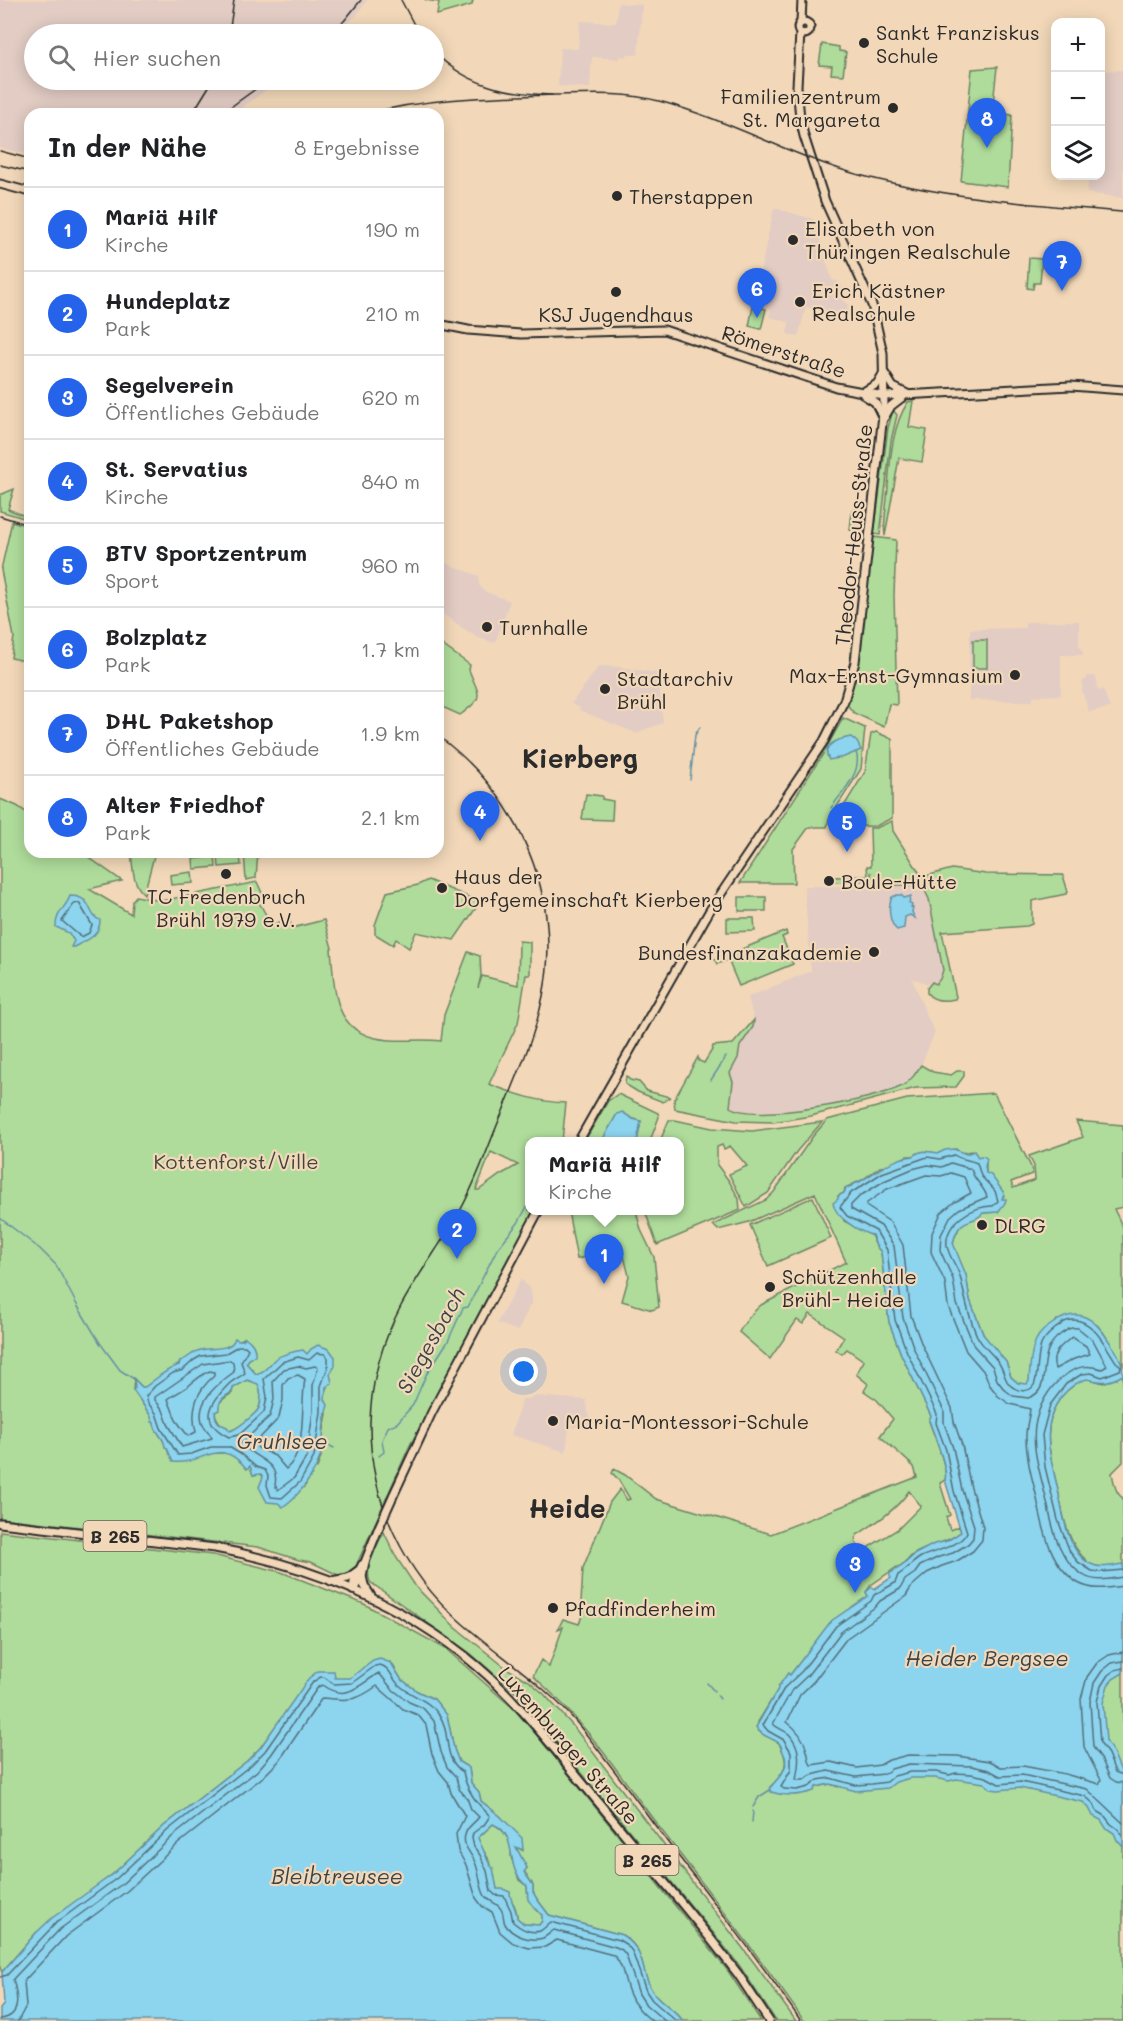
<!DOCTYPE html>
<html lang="de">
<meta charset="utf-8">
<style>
body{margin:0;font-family:Mali,sans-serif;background:#f6f6f6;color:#202124}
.controls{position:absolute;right:18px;top:18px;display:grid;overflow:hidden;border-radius:12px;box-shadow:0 3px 15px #0003}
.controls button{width:54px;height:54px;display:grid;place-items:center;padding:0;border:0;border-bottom:2px solid #e0e0e0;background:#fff;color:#202124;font:30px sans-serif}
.you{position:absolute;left:524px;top:1372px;width:21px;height:21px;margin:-15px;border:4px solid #fff;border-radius:50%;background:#1a73e8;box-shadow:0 0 0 9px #1a73e833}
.badge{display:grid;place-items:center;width:39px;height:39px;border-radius:50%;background:#2563eb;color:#fff;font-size:20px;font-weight:700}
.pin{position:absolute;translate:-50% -50px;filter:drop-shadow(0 2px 3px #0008)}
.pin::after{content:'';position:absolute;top:32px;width:21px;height:18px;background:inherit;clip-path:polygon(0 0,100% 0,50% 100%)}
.popup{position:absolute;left:525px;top:1137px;width:159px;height:78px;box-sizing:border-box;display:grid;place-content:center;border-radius:12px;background:#fff;filter:drop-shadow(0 2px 4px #0005);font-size:20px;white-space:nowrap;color:#757577}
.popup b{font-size:22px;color:#202124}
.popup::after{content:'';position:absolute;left:50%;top:100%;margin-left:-12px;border:12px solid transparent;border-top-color:#fff}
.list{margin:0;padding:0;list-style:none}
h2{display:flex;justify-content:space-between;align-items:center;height:78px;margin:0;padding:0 24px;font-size:26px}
h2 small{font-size:20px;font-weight:400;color:#757577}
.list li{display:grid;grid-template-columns:39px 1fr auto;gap:18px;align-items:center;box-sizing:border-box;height:84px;padding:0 24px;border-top:2px solid #e0e0e0}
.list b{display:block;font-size:22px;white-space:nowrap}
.list p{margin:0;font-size:20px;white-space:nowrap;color:#757577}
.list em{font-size:20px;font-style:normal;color:#757577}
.icon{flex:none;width:33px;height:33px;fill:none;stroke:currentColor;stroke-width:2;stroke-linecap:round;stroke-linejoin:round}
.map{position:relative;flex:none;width:1123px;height:2021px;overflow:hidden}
.search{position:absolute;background:#fff;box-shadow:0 3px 15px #0003;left:24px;top:24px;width:420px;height:66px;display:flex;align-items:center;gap:15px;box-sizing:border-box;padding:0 21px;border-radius:33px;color:#757577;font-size:22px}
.panel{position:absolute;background:#fff;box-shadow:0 3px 15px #0003;left:24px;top:108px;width:420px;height:750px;border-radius:18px}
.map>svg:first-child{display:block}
.built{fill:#e2ccc4}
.green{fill:#afdc9b;stroke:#6d8463;stroke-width:1.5;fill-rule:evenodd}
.water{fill:#8dd4ef;stroke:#6690a1;stroke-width:1.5;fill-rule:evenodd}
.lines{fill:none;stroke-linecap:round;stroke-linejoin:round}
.shore{stroke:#526f79;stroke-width:1.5}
.stream{stroke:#6690a1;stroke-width:1.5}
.major-casing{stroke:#2b2b2b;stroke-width:11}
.major{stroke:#f2d8b9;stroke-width:7}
.tram{stroke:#2b2b2b;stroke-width:1.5}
.rail{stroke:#2b2b2b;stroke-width:1.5}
.major-bridge-casing{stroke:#2b2b2b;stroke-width:11;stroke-linecap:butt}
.major-bridge{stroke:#f2d8b9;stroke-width:7}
.poi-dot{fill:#2b2b2b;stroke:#f2d8b9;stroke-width:2}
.labels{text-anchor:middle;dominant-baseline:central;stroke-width:4.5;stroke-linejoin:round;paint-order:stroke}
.shield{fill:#f2d8b9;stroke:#675f56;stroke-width:1.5}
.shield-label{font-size:18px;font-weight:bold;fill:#2b2b2b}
.poi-label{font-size:20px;fill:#2b2b2b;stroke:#f2d8b9;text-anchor:start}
.street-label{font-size:20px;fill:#2b2b2b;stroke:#f2d8b9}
.park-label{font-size:20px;fill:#3f463c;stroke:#f2d8b9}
.water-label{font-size:21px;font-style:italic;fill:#3a4448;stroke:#f2d8b9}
.district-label{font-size:26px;font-weight:bold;fill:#2b2b2b;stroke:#f2d8b9}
</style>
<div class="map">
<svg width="1123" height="2021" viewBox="0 0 1123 2021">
<rect width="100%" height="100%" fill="#f2d8b9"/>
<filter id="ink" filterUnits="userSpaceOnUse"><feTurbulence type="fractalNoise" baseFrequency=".0167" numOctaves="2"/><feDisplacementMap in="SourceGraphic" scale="12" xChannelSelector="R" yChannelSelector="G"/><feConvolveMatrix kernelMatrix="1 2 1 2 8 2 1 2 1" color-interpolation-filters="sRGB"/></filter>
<g filter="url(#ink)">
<!-- built -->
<g class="built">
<path d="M0,0H367L356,16L335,34H34V80H280L233,114H30V155L0,148Z"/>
<path d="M618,3L642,5L638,55L626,54V57L620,56V59L592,57L590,88L558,86L560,48L578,49L580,21L616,23Z"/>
<path d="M1123,70V198L1087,193L1089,176H1100L1101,71Z"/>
<path d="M774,208L813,219L832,280L839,282L845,292L843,299L848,305L847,309L851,310L849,317L806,307L798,337L787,334L789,322L769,317L771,309L753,305Z"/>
<path d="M438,560L479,576V585L484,591L510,601L495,643L476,637L438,611Z"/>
<path d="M1079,621V645L1084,655H1061V695L1033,696V701L969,700L970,629L1025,628V622Z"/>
<path d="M599,666L620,667L658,673L663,723L643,730L638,734L579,710L580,708L571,704Z"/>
<path d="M1087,676H1095L1098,684L1096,685L1099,691L1103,689L1110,708L1089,712L1082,692L1083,680H1087Z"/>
<path d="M804,886H922L928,899L948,991L912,978L927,1017L935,1032L921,1065L912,1078L895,1089L842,1104L794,1112L739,1111L731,1109L733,1082L730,1073L738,1058L740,1046L753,1027L754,1020L748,997L811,971Z"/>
<path d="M521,1279L531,1290L532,1301L518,1331L497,1323Z"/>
<path d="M534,1396L586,1400L591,1425L569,1428L566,1452L511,1435L522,1399H528Z"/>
</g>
<!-- green -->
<g class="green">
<path d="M425,0H473L472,5L437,15L439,2Z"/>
<path d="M822,44L839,47V51L846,52L843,75L831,74L832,66L819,65Z"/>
<path d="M997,67L992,113L1012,115L1008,187L961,181L972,69Z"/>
<path d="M1029,258L1042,259L1040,283H1034L1033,289L1027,288Z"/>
<path d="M753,306L766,309L761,329L749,326Z"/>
<path d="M913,401L909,427L927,430L922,462L899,458L885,536C883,525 886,510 887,498C890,467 890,429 908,402Z"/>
<path d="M893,410L897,415L891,441L880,535L874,534L888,428Z"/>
<path d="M14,489L8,509L30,518V520L0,511V495Z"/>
<path d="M852,510L867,513L865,532L850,530Z"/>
<path d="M12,521L30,527V662L11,658L14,637L1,570Z"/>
<path d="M873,537L896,540L894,596L897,705L889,704L884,727L854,713L848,706L859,659Z"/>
<rect x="973" y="640" width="14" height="28"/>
<path d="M438,642L470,665L469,670C479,696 486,696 460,715L438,705Z"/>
<path d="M843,718L865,728L861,769L829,819L827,827H809L793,849L794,883H740L823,754Z"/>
<path d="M876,732L892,739V818L876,826L835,827L836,819L865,772L871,734Z"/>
<path d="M586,794L602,796V799L613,801L612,820L582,819Z"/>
<path d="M0,799L17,806L30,815V852H81L122,881L89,889L131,914L132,901L136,896L161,901L257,882L263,895L257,899L272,925L289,918L292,928L324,920L332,948L331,949C335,994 333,1037 390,1040C408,1041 424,1039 441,1041L444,1015L468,952L480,956L481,976L478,988L482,976L518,985L519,941L530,942V975H526L518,1023L489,1084C515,1094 538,1102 566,1103L562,1141L529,1142V1210L539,1211L410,1445L356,1566L347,1574L338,1575L311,1562L299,1560L258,1547L0,1518ZM491,1152L518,1165L500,1175L479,1190H476ZM244,1338L251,1357L246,1363L256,1374L262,1372L288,1355L308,1354L320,1348L330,1379L324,1399L327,1414L320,1450L321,1457L317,1468L312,1471L305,1486L288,1500L265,1498L261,1485L263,1477L261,1473L253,1475L250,1466L247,1469L239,1459L229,1453H212L193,1459L169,1454L165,1443L157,1431L151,1416L133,1390L134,1379L142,1387H145L199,1351L224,1348Z"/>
<path d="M892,821L893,831L922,877L952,869L986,874L1063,875L1068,892L1066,894L1032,901V924L1027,926L942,932L956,997L955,999C946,1001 934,1002 927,993V988L932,982L936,984L940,979L943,970L929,899L922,885H872L871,872V880L834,882V877L868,876L867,866H871L870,828H876Z"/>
<path d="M131,852H155L144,894C132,884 133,866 131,852Z"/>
<path d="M244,852H258L256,878L246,880Z"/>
<path d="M240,855L241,865L219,867L218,857Z"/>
<path d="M215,857L216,867L194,869L193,859Z"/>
<path d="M192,872L193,883L171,885L170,875Z"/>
<path d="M428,880L480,902L454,940L416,932L409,948L396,939L393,945L375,934V925L387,892L418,885Z"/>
<rect x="739" y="897" width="27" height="14"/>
<path d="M727,918H754L755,931L727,932Z"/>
<path d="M786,931L787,935L782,937L793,964L739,986L728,960L717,964L715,960Z"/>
<path d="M754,1020L753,1027L740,1046L738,1058L730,1073L733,1082L730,1107C754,1123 876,1100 902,1086C911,1081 916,1073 921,1065L933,1072L951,1075L957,1071H964V1076L956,1087L916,1088L811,1116L773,1122L736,1121L675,1109L674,1100L698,1057L699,1061L704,1063L712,1050L713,1046L733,1044Z"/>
<path d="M626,1076L630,1080L639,1082L647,1091L670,1097L663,1102L638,1092L625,1084Z"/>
<path d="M994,1093L1032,1169V1174L1011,1182L1013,1188L1035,1180L1034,1166L1029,1156L1083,1137L1076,1121L1123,1125V1207L1114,1209L1123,1228V1365L1103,1332L1097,1325L1057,1320C1034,1341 1030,1350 1030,1381L1027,1385L1018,1383L1011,1377L1006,1362L985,1339L970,1300L966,1275L953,1247L954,1239L960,1226L965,1221L982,1213L998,1212L1003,1199L1001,1198L1004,1196L995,1181L986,1173V1162L981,1156L978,1157L971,1151L961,1153L956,1149C951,1150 946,1152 942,1153C930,1154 925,1147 914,1156H907L887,1166L880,1167L862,1180L845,1188L844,1193L838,1196L844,1221L871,1235L876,1246L881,1252L889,1322L901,1354L931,1416L929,1421C933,1433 949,1470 945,1480L940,1483L950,1515L946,1517L950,1530L959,1526L961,1532C948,1542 931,1545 916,1553C908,1557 906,1565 897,1567L871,1585L866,1592L868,1596L831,1622L774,1696L758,1722V1730C765,1737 774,1739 779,1743C780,1745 780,1746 781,1748C790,1764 784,1774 771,1786L816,1787L830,1784L838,1787L1087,1561C1067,1544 1063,1514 1058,1490C1051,1459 1039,1426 1061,1397C1068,1389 1077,1381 1087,1378L1103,1383L1123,1375V1462L1112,1473C1114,1482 1115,1493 1123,1498V2021H804C757,1953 706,1888 656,1823C618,1772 582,1718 533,1676L541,1660L549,1667L563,1627L558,1629L563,1619L579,1624L586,1605L581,1603L583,1568L610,1502L620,1489L627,1500L630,1499L618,1479L612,1473L614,1469L625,1475L656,1499L771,1534L917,1477L914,1467L880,1436L893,1419L877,1400L864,1391L868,1384L856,1374L864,1361L847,1349L842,1354L836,1350L844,1337L810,1314L803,1324L797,1320L770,1359L739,1332C744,1323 752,1313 761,1305L846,1262L815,1193L749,1222L718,1230L713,1225L766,1200L774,1192L813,1136L827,1120L907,1099ZM909,1491L921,1506L898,1529L861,1552L855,1541L857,1535C877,1522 896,1510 909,1491Z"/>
<path d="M618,1094L658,1113L659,1117L650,1141H637L641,1121L617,1114L602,1141L584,1142L608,1101Z"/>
<path d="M669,1120H675L712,1128L752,1131L822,1122L797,1151L768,1193L746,1207L729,1174L747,1166L730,1146L724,1149L722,1145L717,1147V1165L729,1181L739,1199L740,1210L657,1245L645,1211L679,1210V1142L660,1141Z"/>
<path d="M813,1197L831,1238L768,1266L750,1225Z"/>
<path d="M568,1211H636L641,1230L654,1257L659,1307L652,1310L622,1301L629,1276L622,1248L577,1259Z"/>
<path d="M247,1380L258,1383C261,1390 262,1401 259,1408C256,1414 237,1430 229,1431C210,1417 210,1406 232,1393L233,1388Z"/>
<path d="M0,1531L213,1555L281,1572L364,1604L446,1649L514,1709L535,1733L708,1946L728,1971L761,2021H683C675,2008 657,2002 650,1987C640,1966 645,1950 622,1935L549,1915L537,1899L533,1892V1885L524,1871L527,1868L515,1846L522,1850L510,1827L500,1816L481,1801L479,1792L471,1783L469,1768L459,1762L454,1749L447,1715L434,1699L417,1691L401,1679L391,1662L364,1667L355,1675L280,1720L260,1748L247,1761L164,1826L113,1874L36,1933L2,1972L0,1968Z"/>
<path d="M384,1532L396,1557L416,1587L455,1627L506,1668L529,1681L544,1694L573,1726L755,1964L796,2021H776L739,1965L715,1935L516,1693L470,1653L370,1582C364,1567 377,1545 384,1532Z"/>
<path d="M493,1824C505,1829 513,1845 511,1857L519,1880L527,1886C527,1898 533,1907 542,1915V1921L539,1925L524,1924L517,1918C517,1903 509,1897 497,1889L488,1858L480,1845L478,1838Z"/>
</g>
<!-- water -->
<g class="water">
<path d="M851,737L857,742L861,750L844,757L829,760C820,745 838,739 851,737Z"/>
<path d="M897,895H901L904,898L911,896L909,903L912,905L911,907L913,908L912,912L915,918L910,915L905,917L904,928L897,930C890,924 887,908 892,897Z"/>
<path d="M70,896C94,896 86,915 100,920C100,937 86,940 74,947H71L74,941L69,933L56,927C55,913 66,908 70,896Z"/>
<path d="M622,1112L633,1119L641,1121L637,1141H602L617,1114Z"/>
<path d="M954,1149L966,1154L974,1151L978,1157L984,1156L987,1159L985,1166L986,1173L991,1175L1004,1193L1002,1199H1006L1005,1203L998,1212L983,1213C972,1226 960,1214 953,1243L966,1275L970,1300L983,1334L1006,1362L1011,1377L1018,1383L1027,1384L1029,1381C1030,1369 1030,1352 1036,1340C1040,1332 1046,1328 1052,1324C1078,1306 1094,1317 1109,1341C1117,1352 1123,1361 1123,1375C1107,1384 1104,1382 1087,1379C1077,1381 1068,1389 1061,1397C1039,1426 1051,1459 1058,1490C1063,1513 1067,1553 1091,1564C1100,1569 1114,1565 1123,1564V1673L1113,1679L1108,1685L1103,1703L1106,1741L1113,1752L1123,1776V1847L1117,1840L1114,1833L1106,1828L1101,1820L1093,1816L1089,1808L1083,1802L1020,1788L998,1790L991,1789L984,1783L956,1779L949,1781L935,1778H910L896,1782L888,1788L856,1791L830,1784L816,1787L814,1791C799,1796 786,1797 771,1792L770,1788C778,1777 792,1768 783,1752C782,1749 781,1745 779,1743C771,1737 762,1737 756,1727L778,1689V1687L788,1673L790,1675L831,1621L868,1596L866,1592L872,1587L874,1589L891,1578L889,1574L902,1566L915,1554L934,1544L947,1541L961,1532L945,1480C949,1470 933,1433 929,1420L931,1416L901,1354L889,1322L881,1252L876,1246L872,1235C859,1232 835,1217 833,1203L838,1199V1196L844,1193L847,1187L849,1188C852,1184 857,1183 861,1181C877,1171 895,1157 914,1156C920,1149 931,1152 939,1153L945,1150Z"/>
<path d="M245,1337C252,1342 256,1347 255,1356L251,1357L246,1363L256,1374C265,1372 268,1366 275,1359C280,1355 295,1351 303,1350L307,1354L311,1349L318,1345L329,1349L335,1357V1366L330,1374L332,1383L326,1387L325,1399L328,1405C324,1416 323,1430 323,1441C322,1466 302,1493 283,1507L278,1503L267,1502L259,1487L263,1477L261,1474L253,1475L250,1466L247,1469C218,1435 205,1465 173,1462L167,1448L165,1447C164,1435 154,1433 154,1422H152L151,1416L133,1390L135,1388L134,1379L142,1387H145C156,1379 166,1369 179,1365L180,1361C187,1359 191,1354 197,1351C211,1346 231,1352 235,1338L238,1340H243ZM247,1380L258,1384C261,1390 262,1401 259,1408C257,1413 236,1430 230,1431L227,1427C219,1424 215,1421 215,1412L219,1410C218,1400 224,1397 232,1392L233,1388Z"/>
<path d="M380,1659L391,1663L401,1679L417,1691L434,1699L447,1715L454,1749L459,1762L469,1768L471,1783L479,1792L481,1801L500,1816L522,1838L523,1850L516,1847L527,1868L524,1872L533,1885V1892L537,1899L549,1915L622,1935C645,1950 640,1966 650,1987C657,2002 675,2008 683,2021H0V2009L4,2004L2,1972L36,1933L52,1918L113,1874L164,1826L247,1761L260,1748L309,1678L318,1671H334L335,1678H350L373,1661ZM493,1824C521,1836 502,1868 527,1886L528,1900L542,1915V1921L539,1925L524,1924L517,1918C517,1908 510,1902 510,1892L503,1889H497L493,1868L490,1865L478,1838Z"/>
</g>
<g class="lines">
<!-- shore -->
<g class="shore">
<path d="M79,903L92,925L89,933L81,937L62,921L74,904Z"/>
<path d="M1072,1337L1086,1346L1090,1354L1074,1359L1055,1369C1050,1353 1061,1346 1072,1337Z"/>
<path d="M238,1346H245L248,1349L241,1362L245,1373C240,1377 233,1380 229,1384C210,1403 198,1422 229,1437L239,1435L264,1412L267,1397L264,1379L282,1362L298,1357L309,1360L317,1353L325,1354L328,1358V1367L321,1386V1412L314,1457L300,1482L282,1498L271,1497L267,1485L268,1476L265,1470L256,1467L242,1455L229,1447H211L191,1454L178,1455L161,1428L156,1413L148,1403L146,1396L155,1386L173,1373L183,1370L194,1360L201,1356L226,1353Z"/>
<path d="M230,1360L233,1362L234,1372C220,1382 196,1400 202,1422C204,1428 210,1433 212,1438L182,1447L168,1424L163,1410L155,1400V1397L203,1364Z"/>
<path d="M298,1366L306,1368L315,1366L318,1368L313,1385V1411L307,1456L294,1478L278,1490L275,1485C280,1460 253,1460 242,1443L270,1416L274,1399L273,1381L284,1369Z"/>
<path d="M210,1371L214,1372V1376C196,1391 190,1409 196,1432L188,1436L176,1420L168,1399C176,1393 186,1389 193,1382C199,1378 203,1373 210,1371Z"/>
<path d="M298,1375L305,1379C300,1405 308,1451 286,1469L275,1456L258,1448L255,1443L279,1418L283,1400V1385L288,1378Z"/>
<path d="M1123,1570L1100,1572L1092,1571L1078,1562L1070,1552L1058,1520L1045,1467L1042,1435L1050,1405L1066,1384L1082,1374L1091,1373L1102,1377L1120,1370L1121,1366L1116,1362C1106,1347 1091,1314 1067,1321C1062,1322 1060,1326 1056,1328C1050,1333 1044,1337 1041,1345C1037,1355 1038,1378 1034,1385C1030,1392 1020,1392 1014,1388C1004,1382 1005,1373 1000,1365C994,1354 983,1348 977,1336C969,1318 965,1299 961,1280C959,1268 949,1258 947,1246C944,1223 974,1205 993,1206L998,1201L995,1191L981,1176L977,1163C969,1159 961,1160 954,1155L940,1159L927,1157L882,1173L851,1193L840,1207L847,1216L876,1231L887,1250L895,1320L907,1352L937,1414L936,1423L946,1450L954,1491L967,1532C960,1547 935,1550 921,1557C912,1562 908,1569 898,1575L895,1583L874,1595L871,1601L836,1626L802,1671L785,1687L763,1725L768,1731L784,1740L791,1752V1770L781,1787L784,1789L797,1790L809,1787L818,1780L830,1778L855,1785L872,1784L887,1782L894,1776L910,1772H936L949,1775L956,1773L971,1774L986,1777L999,1784L1021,1782L1085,1796L1094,1804L1097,1811L1104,1815L1111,1824L1118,1829L1123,1838"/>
<path d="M1123,1577C1110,1579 1095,1583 1083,1575C1054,1557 1052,1519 1044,1490C1039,1469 1032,1448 1035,1426C1038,1407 1048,1388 1064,1376C1077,1366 1087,1364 1102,1369L1107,1366L1093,1340L1078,1328C1069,1327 1067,1330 1061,1334C1032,1354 1056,1390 1028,1398L1013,1396L1004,1389L997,1380L993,1367L974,1346L957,1304L953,1279L940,1250L941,1235L950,1217L959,1209L987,1197C984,1186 974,1181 971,1169L951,1163L942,1167L928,1165L912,1169L884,1181L860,1196L851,1205V1209L881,1226L894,1246L903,1318L914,1349L944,1411V1423L953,1448L962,1490L974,1526L973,1538L968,1544L953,1553L939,1557L920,1566L915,1573L905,1580L900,1589L880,1601L875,1607L841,1632L807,1676L792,1690L773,1724C778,1729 784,1730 789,1734C802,1748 799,1764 796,1780H803L812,1775L828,1771L856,1777L884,1774L891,1769L909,1764L972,1766L989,1770L1000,1776L1022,1775L1087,1789L1123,1823"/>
<path d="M1123,1586C1108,1588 1092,1591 1078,1583C1048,1564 1043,1526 1036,1494C1031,1475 1026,1456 1026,1436C1026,1426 1029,1418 1030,1409L1010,1404L998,1396L989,1384L985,1373L966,1351L948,1306L945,1282L931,1252L932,1233L941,1213L953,1203L971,1193L964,1177L951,1173L941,1176L926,1175L887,1189L867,1203L866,1206L890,1222L903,1245L911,1316L922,1345L952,1408L954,1422L962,1445L971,1488L983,1527L982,1540L973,1551L957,1561L942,1566L927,1573L912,1586L906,1596L847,1638L814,1681L800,1695L787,1722C797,1729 804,1739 807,1751C809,1757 808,1761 811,1765L831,1762L857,1768L880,1765L889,1760L908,1755L957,1756L990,1761L1001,1767L1023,1766L1065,1774L1099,1784L1101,1780L1084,1747L1081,1699L1087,1677L1097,1663L1109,1655L1123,1652"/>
<path d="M1123,1661L1112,1663L1102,1671L1094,1683L1090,1702L1093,1747L1101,1758L1110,1778L1116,1782L1123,1783"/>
<path d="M1123,1668L1115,1670L1108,1675L1101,1686L1097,1702L1100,1743L1108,1754L1115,1772L1123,1775"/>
<path d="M0,1977L7,1975L56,1923L117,1878L168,1830L251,1765L265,1751L313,1682C326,1672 323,1678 334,1684L352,1683L375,1666L380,1665C390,1667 392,1679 399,1685C414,1698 428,1699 440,1716C452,1735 441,1757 463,1772C467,1792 476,1802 490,1816L484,1825L473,1833L472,1838L474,1847L480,1855L487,1871L491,1891L495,1895L504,1896L511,1911L513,1922C520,1928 530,1934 540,1931C544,1929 548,1924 551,1922L619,1940L627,1945L632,1951L646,1991L652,2000L676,2021"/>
<path d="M0,2019C23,2017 17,1994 13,1979L60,1929L122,1884L173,1836L257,1771L271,1755L318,1687L322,1685C347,1703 360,1684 379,1673L392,1689L409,1702L423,1708L434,1721L441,1752L447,1767L456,1777L459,1789L467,1798L471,1809L479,1817C475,1823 467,1826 465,1835C462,1845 470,1852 474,1860C480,1871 479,1886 485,1896C490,1903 498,1902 502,1911C504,1915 503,1920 505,1924C512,1936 531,1942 543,1938C547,1936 551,1932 554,1930L616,1947L622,1950L626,1955L639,1994L646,2005L665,2021"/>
<path d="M18,2021L26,2006L24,1981L66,1936L127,1891L179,1843L263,1777L279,1761L322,1698C349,1700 353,1703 377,1686L403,1709L418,1715L426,1725L432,1754L439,1771L448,1782L451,1793L465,1816L456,1834L458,1851L466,1865L476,1898L482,1906L492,1912L500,1932L513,1943L529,1948L545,1947L557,1940L613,1955C624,1964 624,1983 630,1995C634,2006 643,2014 652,2021"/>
</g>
<!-- stream -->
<g class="stream">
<path d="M690,780L695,735L700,727"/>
<path d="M831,808C842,792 863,772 856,752"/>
<path d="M711,1080L726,1057"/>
<path d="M0,1218L40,1249L56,1265L77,1305L100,1343L120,1370L134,1379"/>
<path d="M324,1443L334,1448"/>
<path d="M379,1456L384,1452L382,1440L388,1427L397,1423L413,1405L426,1375L448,1341L463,1308L468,1307L497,1249L518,1223L529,1203"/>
<path d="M707,1683L714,1691"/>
<path d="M717,1695L720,1699"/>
<path d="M753,1807L759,1797L770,1790"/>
<path d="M752,1822L753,1811"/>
</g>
<defs>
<g id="major">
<circle cx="804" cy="28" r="6"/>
<path d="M801,22L802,0"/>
<path d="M0,184L30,192"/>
<path d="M438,324L468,330L521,334L664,330L836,387L884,396L1071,386L1123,390"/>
<path d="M885,374L893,387L907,394"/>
<path d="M863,392L877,384L883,374"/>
<path d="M864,395L875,402L882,416"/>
<path d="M884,418L891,406L904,396"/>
<path d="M578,1142L710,910L824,741L844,701L855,662L884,406L883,353L872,305L825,201L804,136L800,118L797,86L800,33"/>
<path d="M393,1496L432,1412L539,1210"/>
<path d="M0,1523L215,1548C308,1565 404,1603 477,1666C516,1699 547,1740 580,1780C623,1832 667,1885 710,1938L738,1974L769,2021"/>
<path d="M362,1576L364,1585L372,1598"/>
<path d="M331,1581L348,1578L359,1570"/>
<path d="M353,1590L362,1576L365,1562L379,1527"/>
<path d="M353,1590L354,1582L362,1565"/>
</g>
</defs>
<!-- major casing -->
<use href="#major" class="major-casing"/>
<!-- major -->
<use href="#major" class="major"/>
<!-- tram -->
<g class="tram">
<path d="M367,114C429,97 492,97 556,95C591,94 626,92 659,101C729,120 793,157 863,176C948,198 1036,205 1123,212"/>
<path d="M0,165L30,172"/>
</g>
<!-- rail -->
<g class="rail">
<path d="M401,0L419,34"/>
<path d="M229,34L234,0"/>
<path d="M328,34L344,21L361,0"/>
<path d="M434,52C468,86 505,93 552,95"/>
<path d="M192,114L213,80"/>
<path d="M221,114L268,80"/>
<path d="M0,151L30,159"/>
<path d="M0,516L30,525"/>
<path d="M438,736C519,796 563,895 543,996C535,1036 518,1074 503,1111C489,1143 478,1178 461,1209C443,1242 419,1272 401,1306C382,1342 371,1382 370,1422C369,1500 404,1573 462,1623C501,1657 544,1684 577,1723C609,1762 639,1804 669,1844C714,1902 759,1960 801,2021"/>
</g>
<defs>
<path id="major-bridge" d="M379,1527L393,1496"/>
</defs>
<!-- major-bridge casing -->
<use href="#major-bridge" class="major-bridge-casing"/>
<!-- major-bridge -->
<use href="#major-bridge" class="major-bridge"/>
</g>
</g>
<!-- markers -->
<g class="poi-dot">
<circle cx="864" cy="43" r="6"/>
<circle cx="893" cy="108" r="6"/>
<circle cx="617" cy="196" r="6"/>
<circle cx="793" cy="240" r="6"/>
<circle cx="616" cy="292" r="6"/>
<circle cx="800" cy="302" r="6"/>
<circle cx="487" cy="627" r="6"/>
<circle cx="1015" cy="675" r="6"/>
<circle cx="605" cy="689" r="6"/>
<circle cx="226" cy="874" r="6"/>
<circle cx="829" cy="881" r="6"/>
<circle cx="442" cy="888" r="6"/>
<circle cx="874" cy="952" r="6"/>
<circle cx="982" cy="1225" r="6"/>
<circle cx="770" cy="1287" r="6"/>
<circle cx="553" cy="1421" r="6"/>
<circle cx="553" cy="1608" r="6"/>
</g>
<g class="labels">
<!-- shield labels -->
<g class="shield">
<rect x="83.5" y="1521" width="63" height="30" rx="4.5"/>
<rect x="615.5" y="1845" width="63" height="30" rx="4.5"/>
</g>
<g class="shield-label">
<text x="115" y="1536">B 265</text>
<text x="647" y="1860">B 265</text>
</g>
<!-- poi labels -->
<g class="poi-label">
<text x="876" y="32">Sankt Franziskus<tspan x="876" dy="23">Schule</tspan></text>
<text x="881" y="96" text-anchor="end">Familienzentrum<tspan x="881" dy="23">St. Margareta</tspan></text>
<text x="629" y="196">Therstappen</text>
<text x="805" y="228">Elisabeth von<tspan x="805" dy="23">Thüringen Realschule</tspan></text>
<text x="812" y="290">Erich Kästner<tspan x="812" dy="23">Realschule</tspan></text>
<text x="616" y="314" text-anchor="middle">KSJ Jugendhaus</text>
<text x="499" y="627">Turnhalle</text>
<text x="1003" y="675" text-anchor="end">Max-Ernst-Gymnasium</text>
<text x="617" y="678">Stadtarchiv<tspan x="617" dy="23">Brühl</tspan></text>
<text x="454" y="876">Haus der<tspan x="454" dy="23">Dorfgemeinschaft Kierberg</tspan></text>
<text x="841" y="881">Boule-Hütte</text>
<text x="226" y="896" text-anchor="middle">TC Fredenbruch<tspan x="226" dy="23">Brühl 1979 e.V.</tspan></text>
<text x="862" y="952" text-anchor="end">Bundesfinanzakademie</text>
<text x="994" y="1225">DLRG</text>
<text x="782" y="1276">Schützenhalle<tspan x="782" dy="23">Brühl- Heide</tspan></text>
<text x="565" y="1421">Maria-Montessori-Schule</text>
<text x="565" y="1608">Pfadfinderheim</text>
</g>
<!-- street labels -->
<g class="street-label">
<text transform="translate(784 351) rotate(18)">Römerstraße</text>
<text transform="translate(853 535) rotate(-84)">Theodor-Heuss-Straße</text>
<text transform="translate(569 1745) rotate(49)">Luxemburger Straße</text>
</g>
<!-- park labels -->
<g class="park-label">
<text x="236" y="1161">Kottenforst/Ville</text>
</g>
<!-- water labels -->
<g class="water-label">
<text transform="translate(430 1340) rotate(-61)">Siegesbach</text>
<text x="282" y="1440">Gruhlsee</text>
<text x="987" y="1657">Heider Bergsee</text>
<text x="337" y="1875">Bleibtreusee</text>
</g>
<!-- district labels -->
<g class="district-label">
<text x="580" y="758">Kierberg</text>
<text x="567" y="1508">Heide</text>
</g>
</g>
</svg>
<div class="controls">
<button>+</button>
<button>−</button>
<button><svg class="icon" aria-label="layers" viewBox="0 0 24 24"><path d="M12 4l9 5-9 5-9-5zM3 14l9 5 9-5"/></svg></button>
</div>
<div class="you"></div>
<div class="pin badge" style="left:604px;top:1284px">1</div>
<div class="popup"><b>Mariä Hilf</b>Kirche</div>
<div class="pin badge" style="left:457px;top:1259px">2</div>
<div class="pin badge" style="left:855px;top:1593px">3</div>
<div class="pin badge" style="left:480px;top:841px">4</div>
<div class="pin badge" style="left:847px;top:852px">5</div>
<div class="pin badge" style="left:757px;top:318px">6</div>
<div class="pin badge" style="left:1062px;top:291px">7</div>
<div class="pin badge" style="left:987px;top:148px">8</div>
<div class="search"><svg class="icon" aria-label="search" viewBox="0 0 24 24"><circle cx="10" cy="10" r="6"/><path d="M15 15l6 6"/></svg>Hier suchen</div>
<section class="panel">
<h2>In der Nähe<small>8 Ergebnisse</small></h2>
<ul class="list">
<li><span class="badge">1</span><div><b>Mariä Hilf</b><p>Kirche</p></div><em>190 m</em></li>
<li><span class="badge">2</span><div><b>Hundeplatz</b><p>Park</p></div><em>210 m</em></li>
<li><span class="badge">3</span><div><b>Segelverein</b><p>Öffentliches Gebäude</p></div><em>620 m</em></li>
<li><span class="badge">4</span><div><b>St. Servatius</b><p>Kirche</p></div><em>840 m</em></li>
<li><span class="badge">5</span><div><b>BTV Sportzentrum</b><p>Sport</p></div><em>960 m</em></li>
<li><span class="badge">6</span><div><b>Bolzplatz</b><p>Park</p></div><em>1.7 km</em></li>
<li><span class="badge">7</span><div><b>DHL Paketshop</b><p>Öffentliches Gebäude</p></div><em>1.9 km</em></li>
<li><span class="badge">8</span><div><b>Alter Friedhof</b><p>Park</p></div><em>2.1 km</em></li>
</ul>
</section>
</div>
